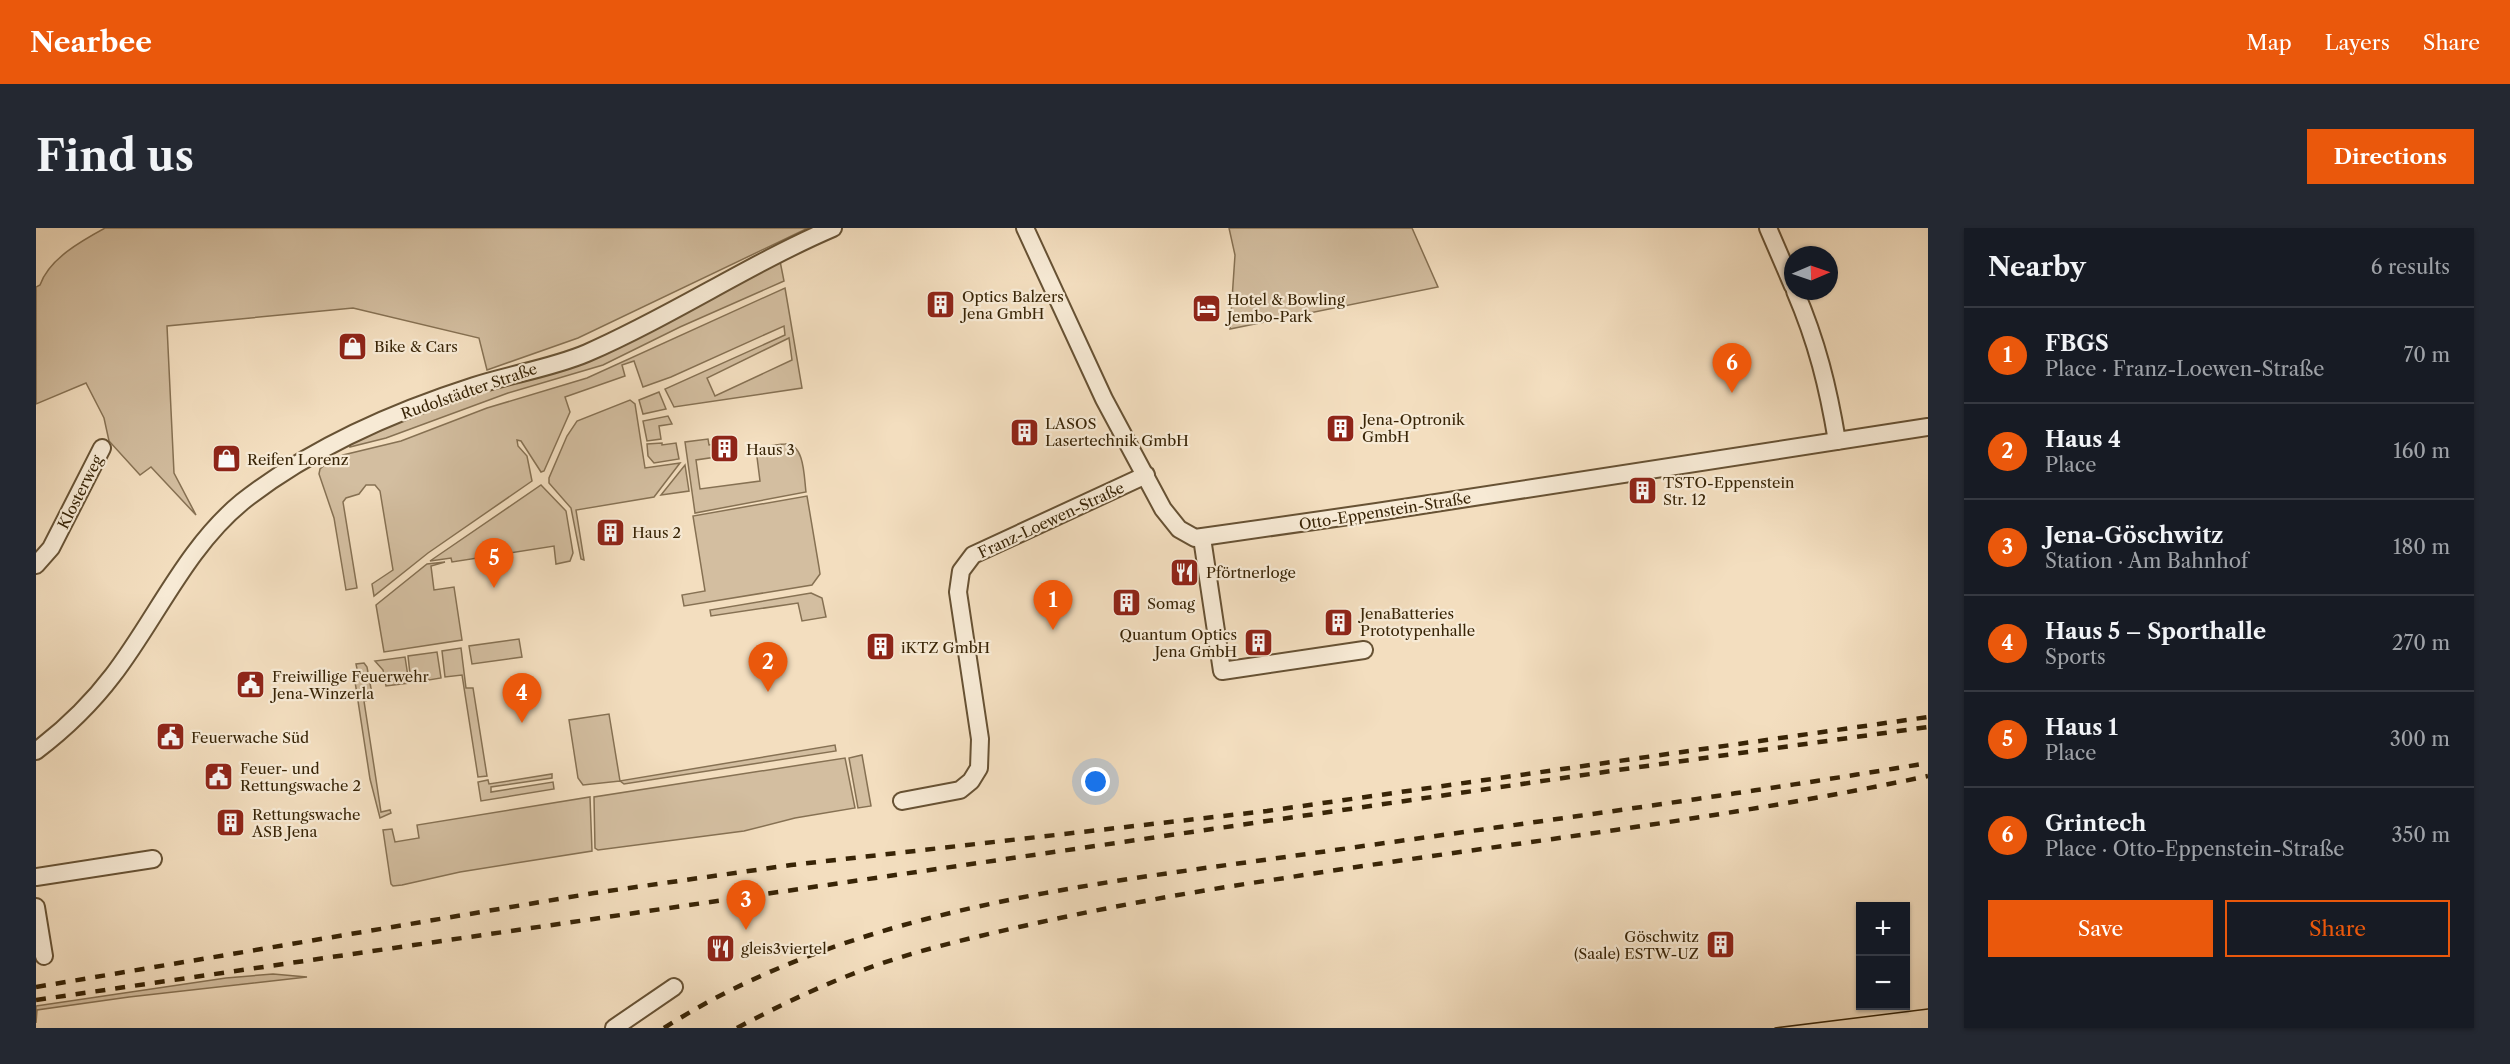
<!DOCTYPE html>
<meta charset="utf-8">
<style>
body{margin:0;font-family:"Libre Caslon Text",serif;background:#242831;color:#f1f3f6}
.controls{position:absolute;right:18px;bottom:18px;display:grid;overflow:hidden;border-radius:0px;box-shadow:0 2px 4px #0004}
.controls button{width:54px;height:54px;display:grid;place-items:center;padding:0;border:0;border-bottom:2px solid #363941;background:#171b24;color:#f1f3f6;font:30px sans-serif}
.compass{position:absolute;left:1748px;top:18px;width:54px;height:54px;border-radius:50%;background:#171b24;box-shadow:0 2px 4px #0004;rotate:88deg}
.you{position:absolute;left:1060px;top:554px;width:21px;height:21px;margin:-15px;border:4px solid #fff;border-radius:50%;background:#1a73e8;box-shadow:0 0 0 9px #1a73e833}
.badge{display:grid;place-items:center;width:39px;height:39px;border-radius:50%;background:#ea580c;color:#fff;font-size:20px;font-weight:700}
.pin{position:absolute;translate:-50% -50px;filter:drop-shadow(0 2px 3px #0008)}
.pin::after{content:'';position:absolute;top:32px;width:21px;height:18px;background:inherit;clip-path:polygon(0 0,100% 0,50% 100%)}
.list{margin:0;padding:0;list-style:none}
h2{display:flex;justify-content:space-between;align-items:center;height:78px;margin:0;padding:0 24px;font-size:26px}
h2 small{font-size:20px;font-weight:400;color:#9ea1a6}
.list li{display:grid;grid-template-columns:39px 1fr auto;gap:18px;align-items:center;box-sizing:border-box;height:96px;padding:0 24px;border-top:2px solid #363941}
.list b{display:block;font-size:22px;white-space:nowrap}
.list p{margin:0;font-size:20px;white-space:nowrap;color:#9ea1a6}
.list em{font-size:20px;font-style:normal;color:#9ea1a6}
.actions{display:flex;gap:12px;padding:18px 24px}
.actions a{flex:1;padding:14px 0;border:2px solid #ea580c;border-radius:0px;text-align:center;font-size:21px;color:#ea580c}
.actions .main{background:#ea580c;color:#fff}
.map{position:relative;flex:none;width:1892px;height:800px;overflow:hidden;border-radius:0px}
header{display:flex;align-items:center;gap:36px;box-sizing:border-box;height:84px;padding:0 30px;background:#ea580c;color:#fff}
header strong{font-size:28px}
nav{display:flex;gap:33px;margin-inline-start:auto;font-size:21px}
.intro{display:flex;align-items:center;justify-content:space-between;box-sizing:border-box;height:144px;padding:0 36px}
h1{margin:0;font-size:42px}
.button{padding:15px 27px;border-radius:0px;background:#ea580c;color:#fff;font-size:21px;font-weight:700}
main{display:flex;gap:36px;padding:0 36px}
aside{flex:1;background:#171b24;border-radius:0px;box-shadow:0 2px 4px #0004}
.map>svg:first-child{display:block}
.green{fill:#d3bea0;stroke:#867153;stroke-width:1.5;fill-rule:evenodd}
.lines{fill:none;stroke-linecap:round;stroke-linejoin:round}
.minor-casing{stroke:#675234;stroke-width:20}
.minor{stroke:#f7ead5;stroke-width:16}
.tram{stroke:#382406;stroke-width:1.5}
.rail{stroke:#382406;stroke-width:4.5;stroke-dasharray:10 10;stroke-linecap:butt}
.labels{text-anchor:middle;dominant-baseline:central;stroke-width:4.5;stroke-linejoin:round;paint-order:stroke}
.poi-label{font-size:15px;fill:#382406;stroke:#f7ead5;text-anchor:start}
.street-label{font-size:15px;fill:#382406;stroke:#f7ead5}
</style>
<header>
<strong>Nearbee</strong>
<nav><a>Map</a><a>Layers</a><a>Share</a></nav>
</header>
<div class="intro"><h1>Find us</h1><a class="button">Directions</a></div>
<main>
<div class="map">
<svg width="1892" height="800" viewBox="0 0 1892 800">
<rect width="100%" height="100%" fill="#f3debf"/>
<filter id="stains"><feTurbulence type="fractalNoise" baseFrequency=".00333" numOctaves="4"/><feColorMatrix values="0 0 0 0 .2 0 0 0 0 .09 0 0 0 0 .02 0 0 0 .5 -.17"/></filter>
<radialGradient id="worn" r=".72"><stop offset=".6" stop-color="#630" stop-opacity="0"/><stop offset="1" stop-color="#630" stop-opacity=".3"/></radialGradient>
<!-- green -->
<g class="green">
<path d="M69,0H772L542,110L451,142L443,110L317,80L131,98L138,245L160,287L115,239L104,247L73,213L68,190L50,155L0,176V59L4,57C13,31 45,13 69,0Z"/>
<path d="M1193,0H1376L1402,59L1194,101L1199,27Z"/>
<path d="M744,33L748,53L644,99L567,137L472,165L350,210L314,219V216L357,196L448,161Z"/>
<path d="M749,60L766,160L638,179L629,161L749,107L748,98L635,149L607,159L598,133L586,137L589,148L529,169L534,184L508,243L505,244L485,213L481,212L482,218L491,228L496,253L392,325L338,368L336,356L357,342L344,263L339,257H330L323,266L310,270L307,274L321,360L310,362L298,290L283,246L284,241L292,234L307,227L365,213L451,180L551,150ZM753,110L756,132L679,168L671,150Z"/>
<path d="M623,164L630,181L607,186L603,172Z"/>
<path d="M594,172L599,176L609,240L644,235L618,269L540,282L548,332L545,331L535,280L513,255V250L531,208L541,193Z"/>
<path d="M632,188L636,196L623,198L625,211L611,213L607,193Z"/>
<path d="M672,211L673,217L679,216L680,229L660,232L664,261L724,253L720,221C729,219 740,216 749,216C769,215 768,250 770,264L659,285L649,214Z"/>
<path d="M626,215V217L640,215L643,231L618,235L612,228L611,216Z"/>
<path d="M649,237L653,263L625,267Z"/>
<path d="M505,257L530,283L537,325L534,333L520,336L518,318L416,334L415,330L394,333Z"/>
<path d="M771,268L783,339L784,346L776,357L648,378L646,367L669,363L657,288Z"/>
<path d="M409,334L395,338L398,362L418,359L426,412L348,424L340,377L391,336Z"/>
<path d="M775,365L786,370L790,389L766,393L762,375L675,388L674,382Z"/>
<path d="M483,411L486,429L436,436L433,418Z"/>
<path d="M425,420L430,460H437L451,548L442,549L426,447L409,449L406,423Z"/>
<path d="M401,424L405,450L375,455L372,428Z"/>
<path d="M369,429L373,455L350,458L347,442L339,433Z"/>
<path d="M328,435L331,439L337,471L328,473L345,584L354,582L355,585L344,590L334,551L318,447L322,446L320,436Z"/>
<path d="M573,486L584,553L799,517L800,523L588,556L584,553L547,557L542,550L533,492Z"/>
<path d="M826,527L835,578L822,580L813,530Z"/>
<path d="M809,530L819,580L759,590L708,603L562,622L559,620L558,569Z"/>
<path d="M516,546V550L455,559V564L517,554L518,561L445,573L442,554L452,552L453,556Z"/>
<path d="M554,569L556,623L424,644L366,657L357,658L355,656L347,602L356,601L359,614L383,610L381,597Z"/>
<path d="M237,746L271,749L93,769L1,782L0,795V778L190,750Z"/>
</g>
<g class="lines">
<defs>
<g id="minor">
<path d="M989,0L1068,171L1127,281L1143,301L1159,310L1341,284L1892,199"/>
<path d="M1732,0L1757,58"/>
<path d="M1759,63C1781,114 1792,159 1801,213"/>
<path d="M1166,310L1186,443L1328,422"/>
<path d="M0,337L15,320L66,220"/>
<path d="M0,523C29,501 55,476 77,447C120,391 150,320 206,274C273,221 357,184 438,158C475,146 516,140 551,125C636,88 713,36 797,0"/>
<path d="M866,573L924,562L935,553L943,540L944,511L922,364L925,343L937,327L1110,247"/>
<path d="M0,649L117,631"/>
<path d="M0,679L8,728"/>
<path d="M578,800L638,759"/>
</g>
</defs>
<!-- minor casing -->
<use href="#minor" class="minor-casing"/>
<!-- minor -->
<use href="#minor" class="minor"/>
<!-- tram -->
<path class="tram" d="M1739,800L1892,781"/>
<!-- rail -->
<g class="rail">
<path d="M0,759L558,665L755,637L1231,583L1892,489"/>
<path d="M0,772L1582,542L1892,499"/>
<path d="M628,800C819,678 1060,656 1278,625C1483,596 1688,569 1892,535"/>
<path d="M701,800C746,776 792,754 841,737C887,721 935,710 983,699C1071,679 1159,663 1249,650C1463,616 1680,593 1892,548"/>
</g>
</g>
<!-- icons -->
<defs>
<symbol id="building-square" viewBox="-11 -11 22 22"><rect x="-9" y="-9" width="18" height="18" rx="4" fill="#8f2418" stroke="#f7ead5"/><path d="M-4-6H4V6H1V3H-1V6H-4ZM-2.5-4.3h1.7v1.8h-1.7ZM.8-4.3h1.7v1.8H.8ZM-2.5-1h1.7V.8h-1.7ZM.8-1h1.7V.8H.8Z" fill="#fff"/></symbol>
<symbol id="hotel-square" viewBox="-11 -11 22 22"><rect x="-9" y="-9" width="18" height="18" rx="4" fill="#8f2418" stroke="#f7ead5"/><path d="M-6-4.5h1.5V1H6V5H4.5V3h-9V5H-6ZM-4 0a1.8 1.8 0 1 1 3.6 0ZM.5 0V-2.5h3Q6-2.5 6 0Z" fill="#fff"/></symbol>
<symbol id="shop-square" viewBox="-11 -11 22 22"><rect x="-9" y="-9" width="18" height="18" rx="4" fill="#8f2418" stroke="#f7ead5"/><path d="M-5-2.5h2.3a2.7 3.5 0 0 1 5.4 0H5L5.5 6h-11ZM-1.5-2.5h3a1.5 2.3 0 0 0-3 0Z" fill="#fff"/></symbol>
<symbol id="restaurant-square" viewBox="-11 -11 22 22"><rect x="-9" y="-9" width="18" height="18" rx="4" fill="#8f2418" stroke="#f7ead5"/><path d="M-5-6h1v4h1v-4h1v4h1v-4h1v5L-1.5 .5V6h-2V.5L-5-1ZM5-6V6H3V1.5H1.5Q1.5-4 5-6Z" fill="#fff"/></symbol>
<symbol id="civic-square" viewBox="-11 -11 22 22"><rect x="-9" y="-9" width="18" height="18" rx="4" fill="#8f2418" stroke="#f7ead5"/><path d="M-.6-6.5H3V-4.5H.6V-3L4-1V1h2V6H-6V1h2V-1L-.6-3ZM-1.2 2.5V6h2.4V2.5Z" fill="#fff"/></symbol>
</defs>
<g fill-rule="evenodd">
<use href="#building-square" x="888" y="60" width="33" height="33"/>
<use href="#hotel-square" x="1154" y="64" width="33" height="33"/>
<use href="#shop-square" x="300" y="102" width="33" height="33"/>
<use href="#building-square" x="1288" y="184" width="33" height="33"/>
<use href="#building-square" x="972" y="188" width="33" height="33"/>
<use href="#building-square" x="672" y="204" width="33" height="33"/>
<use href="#shop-square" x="174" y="214" width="33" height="33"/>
<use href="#building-square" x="1590" y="246" width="33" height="33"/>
<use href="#building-square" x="558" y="288" width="33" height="33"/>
<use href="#restaurant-square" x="1132" y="328" width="33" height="33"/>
<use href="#building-square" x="1074" y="358" width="33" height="33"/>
<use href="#building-square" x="1286" y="378" width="33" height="33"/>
<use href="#building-square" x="1206" y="398" width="33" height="33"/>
<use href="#building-square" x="828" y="402" width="33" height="33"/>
<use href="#civic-square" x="198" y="440" width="33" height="33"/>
<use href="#civic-square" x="118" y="492" width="33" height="33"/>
<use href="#civic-square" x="166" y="532" width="33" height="33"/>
<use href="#building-square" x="178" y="578" width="33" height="33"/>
<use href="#building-square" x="1668" y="700" width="33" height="33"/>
<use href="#restaurant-square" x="668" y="704" width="33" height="33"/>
</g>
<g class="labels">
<!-- poi labels -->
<g class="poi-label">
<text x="926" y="68">Optics Balzers<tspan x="926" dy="17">Jena GmbH</tspan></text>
<text x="1191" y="71">Hotel &amp; Bowling<tspan x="1191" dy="17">Jembo-Park</tspan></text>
<text x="338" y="118">Bike &amp; Cars</text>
<text x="1326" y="191">Jena-Optronik<tspan x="1326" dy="17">GmbH</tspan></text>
<text x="1009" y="195">LASOS<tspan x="1009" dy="17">Lasertechnik GmbH</tspan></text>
<text x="710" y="221">Haus 3</text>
<text x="211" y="231">Reifen Lorenz</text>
<text x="1627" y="254">TSTO-Eppenstein<tspan x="1627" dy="17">Str. 12</tspan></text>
<text x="596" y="304">Haus 2</text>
<text x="1170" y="344">Pförtnerloge</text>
<text x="1111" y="375">Somag</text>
<text x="1324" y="385">JenaBatteries<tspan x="1324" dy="17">Prototypenhalle</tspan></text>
<text x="1201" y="406" text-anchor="end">Quantum Optics<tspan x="1201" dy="17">Jena GmbH</tspan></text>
<text x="865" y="419">iKTZ GmbH</text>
<text x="236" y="448">Freiwillige Feuerwehr<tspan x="236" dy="17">Jena-Winzerla</tspan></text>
<text x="155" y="509">Feuerwache Süd</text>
<text x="204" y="540">Feuer- und<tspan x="204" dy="17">Rettungswache 2</tspan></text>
<text x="216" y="586">Rettungswache<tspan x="216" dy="17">ASB Jena</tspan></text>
<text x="1663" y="708" text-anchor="end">Göschwitz<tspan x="1663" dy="17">(Saale) ESTW-UZ</tspan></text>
<text x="705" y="720">gleis3viertel</text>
</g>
<!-- street labels -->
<g class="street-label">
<text transform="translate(433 163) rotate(-19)">Rudolstädter Straße</text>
<text transform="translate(44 264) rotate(-63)">Klosterweg</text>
<text transform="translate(1349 283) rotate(-9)">Otto-Eppenstein-Straße</text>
<text transform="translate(1015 292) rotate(-25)">Franz-Loewen-Straße</text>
</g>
</g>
<rect width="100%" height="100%" filter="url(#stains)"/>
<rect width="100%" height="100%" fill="url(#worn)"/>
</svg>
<div class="controls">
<button>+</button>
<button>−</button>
</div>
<svg class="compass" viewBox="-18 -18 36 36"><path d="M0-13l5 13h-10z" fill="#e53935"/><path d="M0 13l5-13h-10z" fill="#9ea1a6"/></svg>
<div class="you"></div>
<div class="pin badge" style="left:1017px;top:402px">1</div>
<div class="pin badge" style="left:732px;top:464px">2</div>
<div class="pin badge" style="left:710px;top:702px">3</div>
<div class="pin badge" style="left:486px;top:495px">4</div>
<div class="pin badge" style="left:458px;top:360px">5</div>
<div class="pin badge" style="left:1696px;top:165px">6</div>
</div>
<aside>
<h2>Nearby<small>6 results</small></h2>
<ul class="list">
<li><span class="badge">1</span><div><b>FBGS</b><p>Place · Franz-Loewen-Straße</p></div><em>70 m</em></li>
<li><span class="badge">2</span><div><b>Haus 4</b><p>Place</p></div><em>160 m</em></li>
<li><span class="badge">3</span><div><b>Jena-Göschwitz</b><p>Station · Am Bahnhof</p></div><em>180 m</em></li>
<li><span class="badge">4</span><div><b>Haus 5 – Sporthalle</b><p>Sports</p></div><em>270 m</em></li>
<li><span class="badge">5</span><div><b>Haus 1</b><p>Place</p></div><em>300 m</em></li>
<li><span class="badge">6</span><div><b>Grintech</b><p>Place · Otto-Eppenstein-Straße</p></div><em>350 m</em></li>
</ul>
<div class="actions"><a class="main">Save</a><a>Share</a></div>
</aside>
</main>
